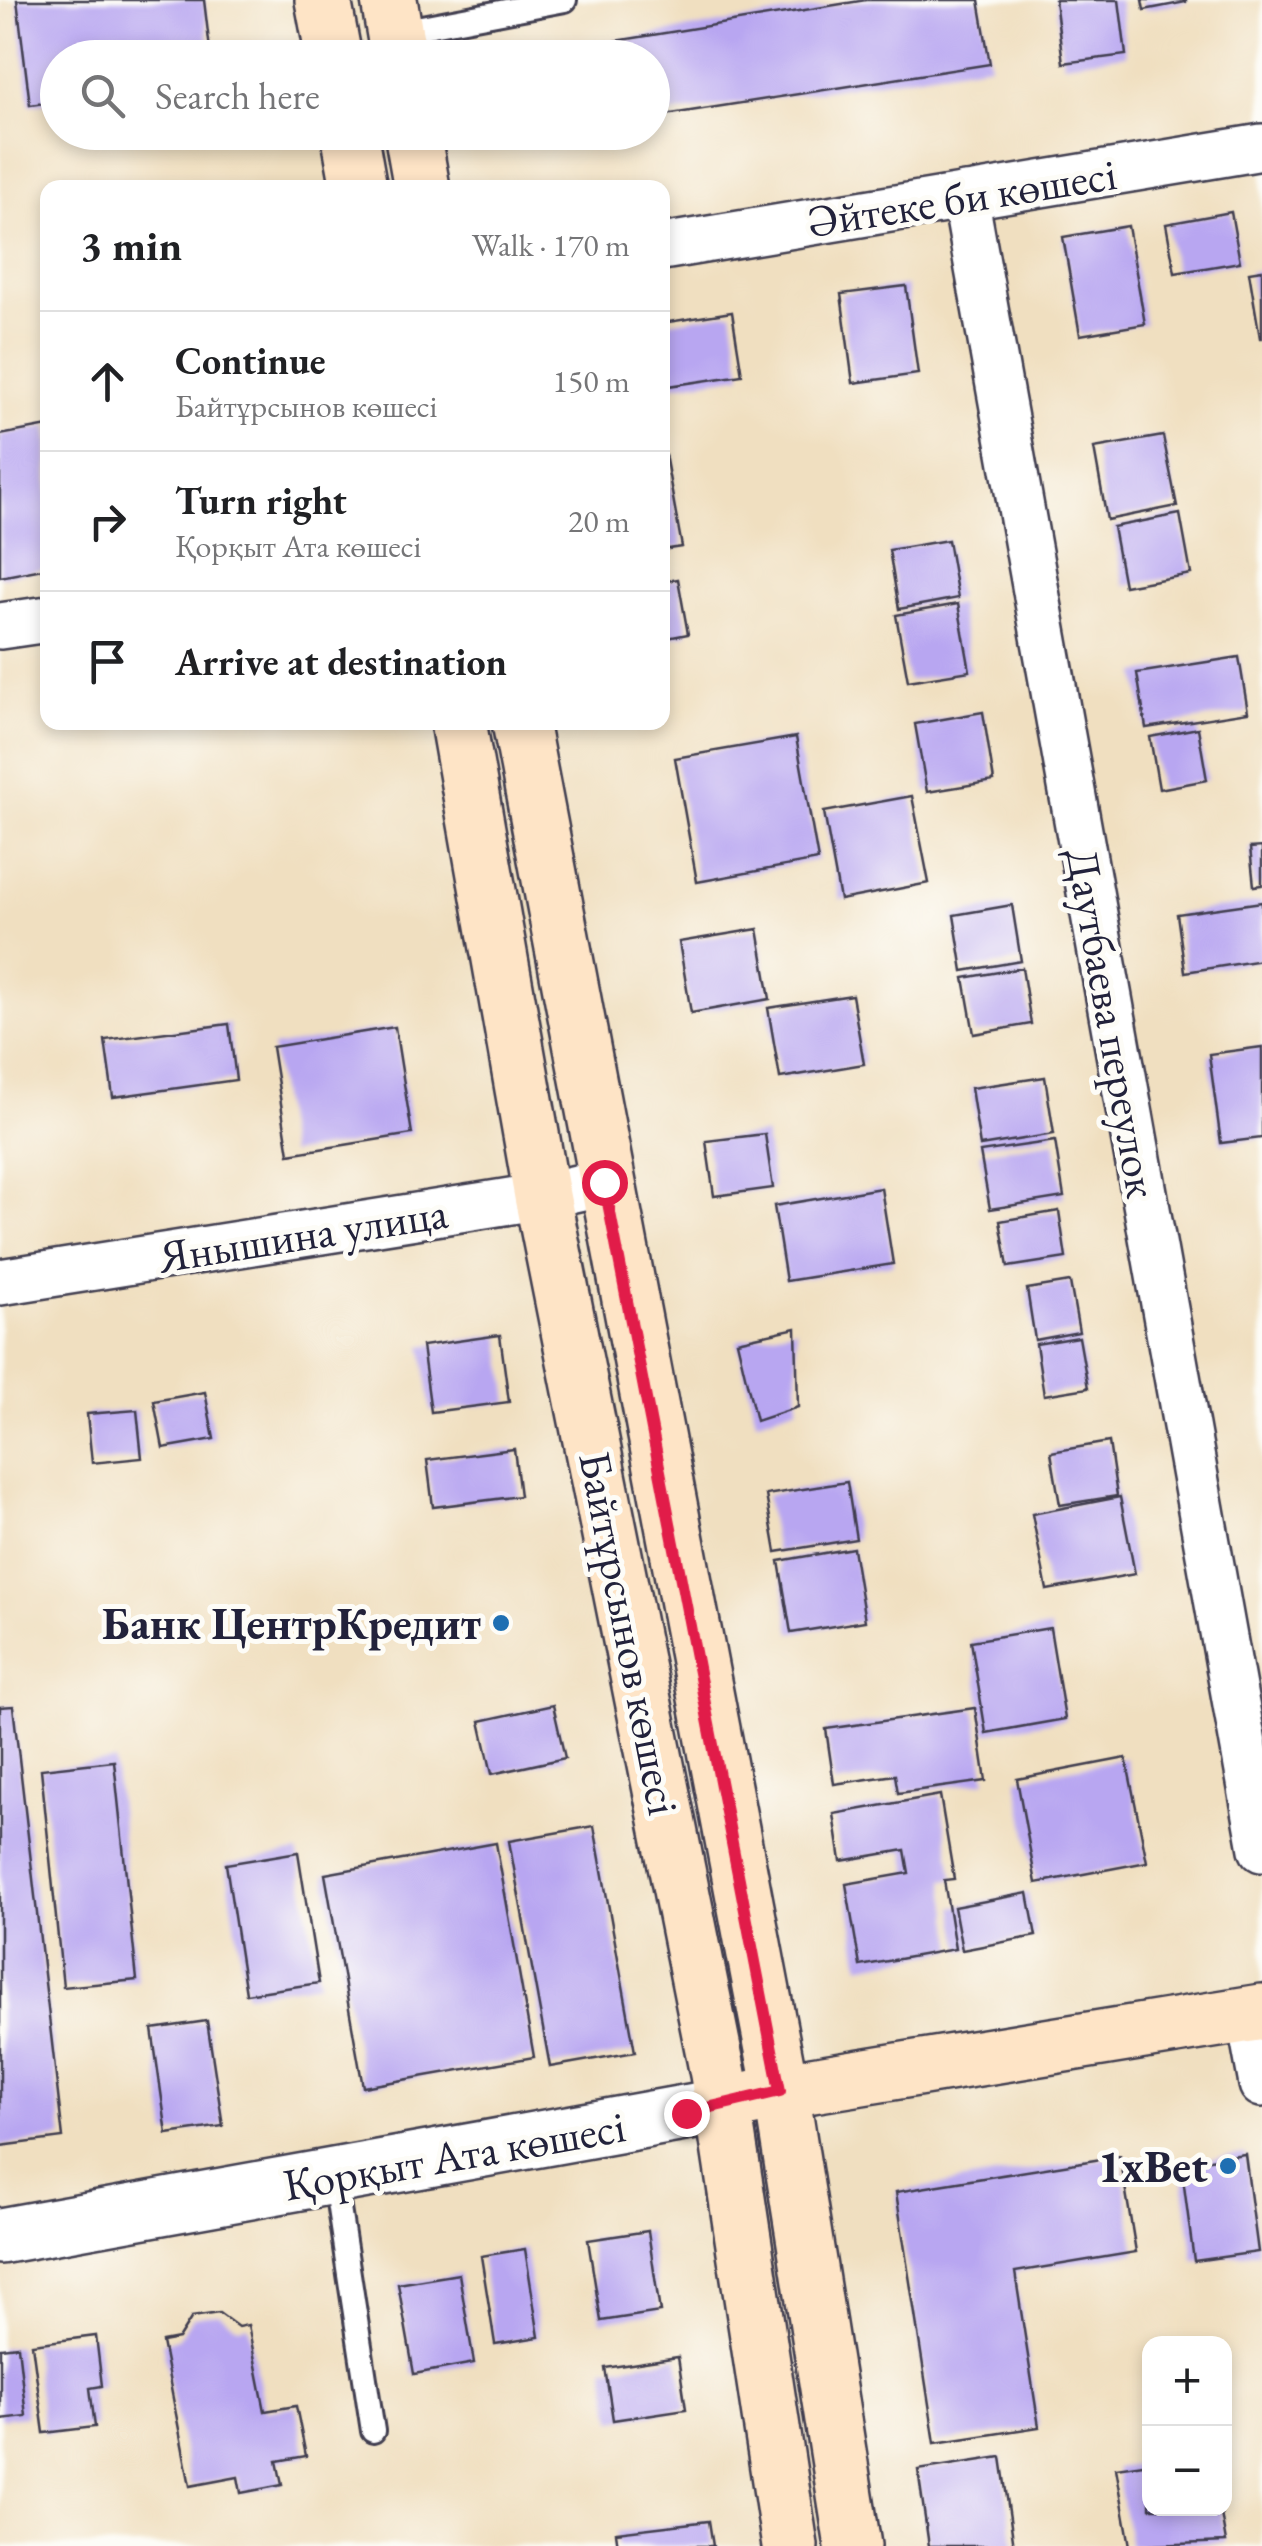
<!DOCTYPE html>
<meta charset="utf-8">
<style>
body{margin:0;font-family:"EB Garamond",serif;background:#f2f2f2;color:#202124}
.controls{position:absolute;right:30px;bottom:30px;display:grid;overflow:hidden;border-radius:20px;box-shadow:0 5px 15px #0003}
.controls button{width:90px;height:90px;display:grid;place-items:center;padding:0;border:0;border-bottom:2px solid #e0e0e0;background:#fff;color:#202124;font:50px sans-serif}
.stop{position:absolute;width:30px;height:30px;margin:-22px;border:8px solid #e11d48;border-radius:50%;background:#fff}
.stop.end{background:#e11d48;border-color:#fff;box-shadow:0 2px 10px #0008}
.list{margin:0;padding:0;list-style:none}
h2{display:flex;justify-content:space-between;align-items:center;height:130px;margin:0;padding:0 40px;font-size:42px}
h2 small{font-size:32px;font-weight:400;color:#757577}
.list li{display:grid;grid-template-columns:65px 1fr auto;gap:30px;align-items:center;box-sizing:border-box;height:140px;padding:0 40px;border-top:2px solid #e0e0e0}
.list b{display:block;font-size:38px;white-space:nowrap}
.list p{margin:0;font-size:32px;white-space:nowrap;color:#757577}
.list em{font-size:32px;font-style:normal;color:#757577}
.icon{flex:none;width:55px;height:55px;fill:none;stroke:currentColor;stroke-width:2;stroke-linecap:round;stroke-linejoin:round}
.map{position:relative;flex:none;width:1262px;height:2546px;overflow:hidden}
.search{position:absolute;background:#fff;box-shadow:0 5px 15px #0003;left:40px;top:40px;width:630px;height:110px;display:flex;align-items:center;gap:25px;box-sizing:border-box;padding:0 35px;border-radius:55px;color:#757577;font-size:38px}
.panel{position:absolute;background:#fff;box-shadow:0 5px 15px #0003;left:40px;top:180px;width:630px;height:550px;border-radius:20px}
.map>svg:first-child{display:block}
.building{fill:#b8a6f1}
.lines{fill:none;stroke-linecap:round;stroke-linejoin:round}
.service-casing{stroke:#413e4f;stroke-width:28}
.minor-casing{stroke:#413e4f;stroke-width:50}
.tertiary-casing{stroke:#413e4f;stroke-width:60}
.secondary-casing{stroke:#413e4f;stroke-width:60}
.service{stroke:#fff;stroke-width:22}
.minor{stroke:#fff;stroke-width:45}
.tertiary{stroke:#fff;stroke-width:55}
.secondary{stroke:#fee4c6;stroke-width:55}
.route{stroke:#e11d48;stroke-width:12}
.poi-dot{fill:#1f6fb2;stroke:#fdfcf7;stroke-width:4}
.labels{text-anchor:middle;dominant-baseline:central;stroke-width:10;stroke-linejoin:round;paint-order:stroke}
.street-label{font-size:45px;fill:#22223b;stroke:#fdfcf7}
.poi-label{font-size:45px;font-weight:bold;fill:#22223b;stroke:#fdfcf7;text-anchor:end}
</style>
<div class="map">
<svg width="1262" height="2546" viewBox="0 0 1262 2546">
<rect width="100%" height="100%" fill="#fdfcf7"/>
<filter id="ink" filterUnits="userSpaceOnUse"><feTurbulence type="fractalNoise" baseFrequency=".01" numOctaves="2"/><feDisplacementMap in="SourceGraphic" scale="20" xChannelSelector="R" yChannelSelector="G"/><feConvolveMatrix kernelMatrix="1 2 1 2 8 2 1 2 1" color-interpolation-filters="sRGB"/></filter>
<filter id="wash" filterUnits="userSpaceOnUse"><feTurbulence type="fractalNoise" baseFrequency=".0048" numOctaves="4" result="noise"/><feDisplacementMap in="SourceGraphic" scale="40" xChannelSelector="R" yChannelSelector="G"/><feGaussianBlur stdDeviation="2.25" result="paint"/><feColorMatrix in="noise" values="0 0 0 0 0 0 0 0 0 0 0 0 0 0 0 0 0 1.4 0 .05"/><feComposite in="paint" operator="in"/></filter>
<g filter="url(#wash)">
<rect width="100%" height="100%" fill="#f0dfc0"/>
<g id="blocks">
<!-- building -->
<g class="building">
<path d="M17,0H204L211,58H58V101L30,105Z"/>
<path d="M866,0H979L990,64L652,117V58H512Z"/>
<path d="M1055,0H1119L1126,55L1063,63Z"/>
<path d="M1142,0H1186V2L1144,10Z"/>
<path d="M494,132H538V135L495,141Z"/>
<path d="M1231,212L1240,262L1175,273L1166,224Z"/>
<path d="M1128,226L1145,324L1080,335L1063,237Z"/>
<path d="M1262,270V338H1260L1249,272Z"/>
<path d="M906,286L918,374L853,383L841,294Z"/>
<path d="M732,312L742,375L662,387V323Z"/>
<path d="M48,426V568L0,577V435Z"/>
<path d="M1163,436L1177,506L1107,520L1094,448Z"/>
<path d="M662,438L682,547L662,550Z"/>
<path d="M1180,514L1191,574L1124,586L1113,527Z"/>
<path d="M948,540L958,598L899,609L889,550Z"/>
<path d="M678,579L688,634L662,639V582Z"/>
<path d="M958,604L970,671L908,681L896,615Z"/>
<path d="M1239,657L1248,712L1146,728L1137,673Z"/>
<path d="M983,712L994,781L927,792L915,724Z"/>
<path d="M1198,728L1207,780L1159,789L1150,737Z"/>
<path d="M796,737L818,860L697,882L675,758Z"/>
<path d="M912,796L929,883L840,900L824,812Z"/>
<path d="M1262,847V885L1254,886L1250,848Z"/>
<path d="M1262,902V960L1185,972L1177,914Z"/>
<path d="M1012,905L1021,961L963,971L954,915Z"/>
<path d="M758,929L770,999L691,1013L679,942Z"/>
<path d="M1022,968L1031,1024L974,1034L964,978Z"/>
<path d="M852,995L864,1064L780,1078L768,1008Z"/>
<path d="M229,1024L236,1080L113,1097L105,1040Z"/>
<path d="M395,1027L412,1134L289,1154L272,1047Z"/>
<path d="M1262,1047V1138L1221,1143L1209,1054Z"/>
<path d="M1045,1077L1054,1134L980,1146L971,1088Z"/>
<path d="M765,1134L773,1188L714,1196L706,1141Z"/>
<path d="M1055,1141L1064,1197L990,1209L980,1152Z"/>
<path d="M881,1188L893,1264L786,1281L774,1206Z"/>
<path d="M1059,1211L1066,1258L1008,1267L1000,1221Z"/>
<path d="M1070,1282L1079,1332L1035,1340L1027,1289Z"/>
<path d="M796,1328L798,1407L756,1421L737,1341Z"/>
<path d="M500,1335L509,1402L431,1412L422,1346Z"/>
<path d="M1079,1337L1088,1388L1044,1395L1036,1344Z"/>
<path d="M205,1392L214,1439L163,1448L154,1401Z"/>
<path d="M137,1410L142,1458L92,1463L87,1414Z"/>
<path d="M1109,1442L1117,1496L1060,1505L1051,1452Z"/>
<path d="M514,1449L520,1496L433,1507L427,1460Z"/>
<path d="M847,1482L856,1539L776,1552L766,1495Z"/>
<path d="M1120,1497L1135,1574L1047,1590L1032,1514Z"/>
<path d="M853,1548L865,1621L791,1633L779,1561Z"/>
<path d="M1050,1628L1065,1719L986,1733L971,1641Z"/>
<path d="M553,1705L565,1758L492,1774L480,1721Z"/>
<path d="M13,1706L63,2138L0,2146V1707Z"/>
<path d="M975,1708L986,1781L898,1793L895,1775L834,1784L826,1729Z"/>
<path d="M1126,1758L1147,1862L1036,1883L1017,1779Z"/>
<path d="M114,1761L137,1980L63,1987L41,1769Z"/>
<path d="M940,1795L954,1879L944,1880L955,1949L860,1966L846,1884L909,1873L905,1850L841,1861L834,1814Z"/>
<path d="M594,1826L635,2052L550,2067L509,1841Z"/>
<path d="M496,1843L534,2057L363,2087L325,1874Z"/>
<path d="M298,1852L319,1983L246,1994L226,1864Z"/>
<path d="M1028,1893L1036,1936L962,1950L954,1907Z"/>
<path d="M207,2021L223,2126L167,2134L152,2029Z"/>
<path d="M1245,2154L1258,2252L1194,2261L1181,2163Z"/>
<path d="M1120,2156L1136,2252L1015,2272L1039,2427L935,2443L896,2192Z"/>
<path d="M648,2231L660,2312L601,2321L588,2240Z"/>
<path d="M525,2249L539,2337L495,2344L481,2256Z"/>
<path d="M459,2274L474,2363L414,2374L398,2284Z"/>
<path d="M219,2313L238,2327L248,2325L265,2411L296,2406L306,2456L277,2461L282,2485L241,2493L238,2477L190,2486L162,2342L178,2339L192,2317Z"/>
<path d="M96,2336L102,2386L90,2388L95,2427L44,2433L32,2344Z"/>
<path d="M18,2346L26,2416L0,2419V2348Z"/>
<path d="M678,2357L686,2409L613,2420L605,2368Z"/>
<path d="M1001,2457L1014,2546H929L918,2470Z"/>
<path d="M1150,2463V2508H1220L1226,2542L1130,2546L1116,2468Z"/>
<path d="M709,2521L713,2546H618L616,2532Z"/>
</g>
</g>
</g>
<g filter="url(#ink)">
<use href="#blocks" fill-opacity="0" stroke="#413e4f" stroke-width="2.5"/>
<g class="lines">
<defs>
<g id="service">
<path d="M395,32L565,0"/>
<path d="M334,2176L373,2431"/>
</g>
<g id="minor">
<path d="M965,196L1262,1849"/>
<path d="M662,247L1262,147"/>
<path d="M0,626L48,619"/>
<path d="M0,1282L542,1196L604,1182"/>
<path d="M1249,2014L1262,2084"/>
</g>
<path id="tertiary" d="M0,2236L723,2106"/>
<g id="secondary">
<path d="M323,0L334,58"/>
<path d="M389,0L399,58"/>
<path d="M349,132L359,188"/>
<path d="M412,132L422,188"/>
<path d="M458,722L542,1196L718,2074L790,2546"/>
<path d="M520,722L781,2091L853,2546"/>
<path d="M745,2100L812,2085L1262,2012"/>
</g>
</defs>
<!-- service casing -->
<use href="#service" class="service-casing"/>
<!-- minor casing -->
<use href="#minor" class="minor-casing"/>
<!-- tertiary casing -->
<use href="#tertiary" class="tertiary-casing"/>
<!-- secondary casing -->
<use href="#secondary" class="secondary-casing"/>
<!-- service -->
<use href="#service" class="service"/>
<!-- minor -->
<use href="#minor" class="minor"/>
<!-- tertiary -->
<use href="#tertiary" class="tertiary"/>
<!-- secondary -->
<use href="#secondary" class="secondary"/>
</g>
</g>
<g class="lines" filter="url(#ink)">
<!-- route -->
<path class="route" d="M604,1182L780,2091L686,2113"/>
</g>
<!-- markers -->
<g class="poi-dot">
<circle cx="501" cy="1623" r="10"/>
<circle cx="1228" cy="2166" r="10"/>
</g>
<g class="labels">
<!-- street labels -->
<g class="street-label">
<text transform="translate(962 197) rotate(-9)">Әйтеке би көшесі</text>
<text transform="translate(1113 1023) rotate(80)">Даутбаева переулок</text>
<text transform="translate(303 1234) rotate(-9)">Янышина улица</text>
<text transform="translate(630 1633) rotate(79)">Байтұрсынов көшесі</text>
<text transform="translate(454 2155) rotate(-10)">Қорқыт Ата көшесі</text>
</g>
<!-- poi labels -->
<g class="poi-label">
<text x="481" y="1623">Банк ЦентрКредит</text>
<text x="1208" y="2166">1xBet</text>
</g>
</g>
</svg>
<div class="controls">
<button>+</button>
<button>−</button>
</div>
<div class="stop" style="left:604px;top:1182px"></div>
<div class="stop end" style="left:686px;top:2113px"></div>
<div class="search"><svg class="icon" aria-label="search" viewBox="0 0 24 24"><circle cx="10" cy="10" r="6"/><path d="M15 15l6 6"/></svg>Search here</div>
<section class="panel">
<h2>3 min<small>Walk · 170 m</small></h2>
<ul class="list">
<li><svg class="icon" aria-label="ahead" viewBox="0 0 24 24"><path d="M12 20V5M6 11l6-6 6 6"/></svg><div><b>Continue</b><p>Байтұрсынов көшесі</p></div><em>150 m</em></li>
<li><svg class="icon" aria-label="right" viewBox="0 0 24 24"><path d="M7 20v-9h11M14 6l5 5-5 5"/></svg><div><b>Turn right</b><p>Қорқыт Ата көшесі</p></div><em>20 m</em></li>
<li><svg class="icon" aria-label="arrive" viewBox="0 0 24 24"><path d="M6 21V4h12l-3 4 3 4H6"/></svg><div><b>Arrive at destination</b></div></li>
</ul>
</section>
</div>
